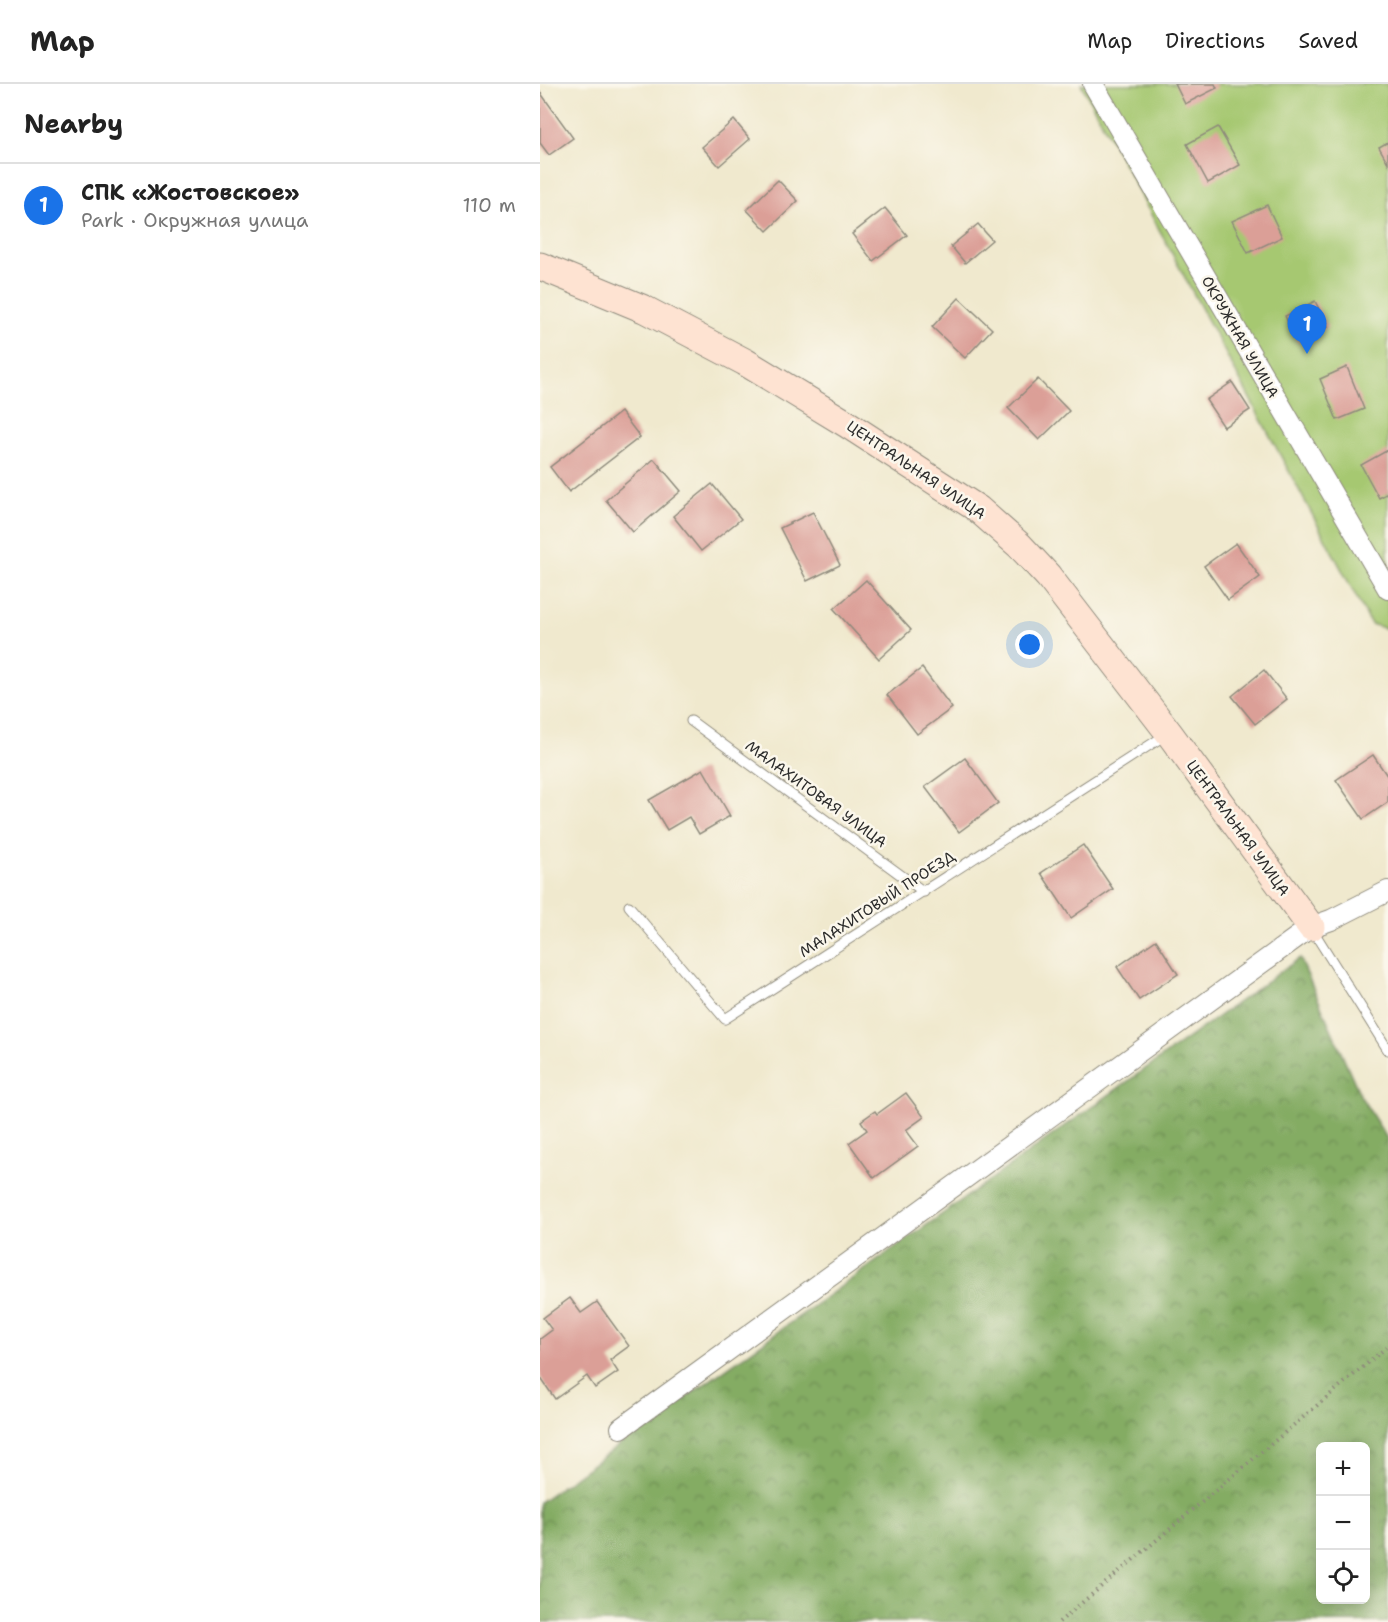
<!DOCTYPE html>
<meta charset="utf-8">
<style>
body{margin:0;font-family:"Shantell Sans",sans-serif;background:#f2f2f2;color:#222}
.controls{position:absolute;right:18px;bottom:18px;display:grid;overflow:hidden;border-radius:9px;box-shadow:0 3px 15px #0003}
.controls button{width:54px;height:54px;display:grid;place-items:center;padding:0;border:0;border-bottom:2px solid #e0e0e0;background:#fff;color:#222;font:30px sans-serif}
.you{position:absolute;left:490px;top:561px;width:21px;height:21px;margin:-15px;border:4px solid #fff;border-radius:50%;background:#1a73e8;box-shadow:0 0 0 9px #1a73e833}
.badge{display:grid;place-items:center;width:39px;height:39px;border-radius:50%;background:#1a73e8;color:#fff;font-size:20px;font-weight:700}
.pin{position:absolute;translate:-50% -50px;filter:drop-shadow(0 2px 3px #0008)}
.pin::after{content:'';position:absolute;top:32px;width:21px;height:18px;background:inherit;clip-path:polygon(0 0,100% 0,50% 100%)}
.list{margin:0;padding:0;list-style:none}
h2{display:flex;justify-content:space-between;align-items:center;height:78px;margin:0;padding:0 24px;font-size:26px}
h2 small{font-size:20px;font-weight:400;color:#767676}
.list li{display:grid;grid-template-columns:39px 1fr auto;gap:18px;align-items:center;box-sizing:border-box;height:84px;padding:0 24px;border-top:2px solid #e0e0e0}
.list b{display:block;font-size:22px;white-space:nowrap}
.list p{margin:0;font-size:20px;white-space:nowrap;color:#767676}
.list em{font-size:20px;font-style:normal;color:#767676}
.icon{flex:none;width:33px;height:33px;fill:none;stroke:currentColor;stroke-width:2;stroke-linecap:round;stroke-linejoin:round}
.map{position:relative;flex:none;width:848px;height:1538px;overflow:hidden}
header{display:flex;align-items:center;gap:36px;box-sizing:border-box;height:84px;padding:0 30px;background:#fff;border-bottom:2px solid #e0e0e0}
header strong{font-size:28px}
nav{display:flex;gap:33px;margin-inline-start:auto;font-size:21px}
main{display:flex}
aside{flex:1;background:#fff}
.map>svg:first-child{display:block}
.green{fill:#a6c871;stroke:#687a4e;stroke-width:1.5}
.forest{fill:url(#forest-crowns);stroke:#586c47;stroke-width:1.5;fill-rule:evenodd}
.building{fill:#db9f97}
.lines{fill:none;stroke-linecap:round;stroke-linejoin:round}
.lane-casing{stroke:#8e8a7c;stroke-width:11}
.street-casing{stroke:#8e8a7c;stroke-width:22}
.secondary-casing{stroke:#8e8a7c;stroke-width:29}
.path{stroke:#8e8a7c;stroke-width:4;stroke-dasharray:1.5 4.5;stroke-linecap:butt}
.lane{stroke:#fff;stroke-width:9}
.street{stroke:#fff;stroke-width:20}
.secondary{stroke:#fee3d2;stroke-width:27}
.labels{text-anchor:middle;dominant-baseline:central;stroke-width:5;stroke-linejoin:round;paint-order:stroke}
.street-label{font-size:15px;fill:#2b2b2b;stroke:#fbf7ec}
</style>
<header>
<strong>Map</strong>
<nav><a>Map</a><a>Directions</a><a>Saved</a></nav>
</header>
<main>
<aside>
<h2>Nearby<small></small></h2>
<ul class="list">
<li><span class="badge">1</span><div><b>СПК «Жостовское»</b><p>Park · Окружная улица</p></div><em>110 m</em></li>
</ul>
</aside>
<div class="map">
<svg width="848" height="1538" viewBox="0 0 848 1538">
<defs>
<pattern id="forest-crowns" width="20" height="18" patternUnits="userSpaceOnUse" patternTransform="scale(1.5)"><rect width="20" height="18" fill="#84ac63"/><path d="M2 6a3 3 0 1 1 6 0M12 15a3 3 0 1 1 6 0" fill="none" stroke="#6c8c52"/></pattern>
</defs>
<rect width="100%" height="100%" fill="#fbf7ec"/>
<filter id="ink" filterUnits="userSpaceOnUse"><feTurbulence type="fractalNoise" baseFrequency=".0167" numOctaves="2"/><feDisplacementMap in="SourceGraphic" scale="12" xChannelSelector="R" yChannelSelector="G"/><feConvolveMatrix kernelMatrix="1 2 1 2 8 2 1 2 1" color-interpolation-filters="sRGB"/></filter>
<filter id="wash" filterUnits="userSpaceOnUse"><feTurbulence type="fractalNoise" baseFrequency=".008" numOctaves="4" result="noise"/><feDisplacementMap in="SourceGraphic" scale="24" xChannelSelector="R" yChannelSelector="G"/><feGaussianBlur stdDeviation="1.35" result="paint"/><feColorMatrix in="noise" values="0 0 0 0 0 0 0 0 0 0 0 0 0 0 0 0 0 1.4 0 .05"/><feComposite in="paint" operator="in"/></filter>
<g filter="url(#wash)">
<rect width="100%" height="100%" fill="#f0e9ce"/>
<!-- green -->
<path class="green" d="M541,0H848V545L831,540Z"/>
<!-- forest -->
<path class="forest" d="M760,874L821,1013L848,1056V1538H0V1418ZM780,1362H826V1516H780Z"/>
<g id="blocks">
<!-- building -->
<g class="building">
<path d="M635,0H675L677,4L645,20Z"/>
<path d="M0,8L33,54L9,71L0,59Z"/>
<path d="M194,36L210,55L179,82L162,63Z"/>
<path d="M678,43L700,81L668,99L647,60Z"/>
<path d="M848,58V79L839,63Z"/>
<path d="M238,96L258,117L227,147L207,126Z"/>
<path d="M727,121L742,153L708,169L692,137Z"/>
<path d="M345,124L367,151L333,177L312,150Z"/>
<path d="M438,140L452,156L425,179L411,162Z"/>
<path d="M419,214L452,245L425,274L392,243Z"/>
<path d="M775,217L788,243L758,259L745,232Z"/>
<path d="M807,283L824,325L797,336L780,295Z"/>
<path d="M498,295L529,327L499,356L468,324Z"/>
<path d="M692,298L710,326L684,343L666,316Z"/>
<path d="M81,328L100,353L29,408L10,383Z"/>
<path d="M848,366V409L839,414L821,381Z"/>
<path d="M114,375L141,407L93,448L66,416Z"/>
<path d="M172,400L201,435L161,467L133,432Z"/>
<path d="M273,428L300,481L267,497L240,444Z"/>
<path d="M696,459L720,493L688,516L664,482Z"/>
<path d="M326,496L371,546L339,575L294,525Z"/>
<path d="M382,584L412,624L377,650L347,611Z"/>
<path d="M724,586L747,615L715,640L692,612Z"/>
<path d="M833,671L848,693V718L823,735L796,696Z"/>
<path d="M425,674L458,719L419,748L385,703Z"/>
<path d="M163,685L190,732L159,750L149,733L127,746L109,716Z"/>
<path d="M543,761L573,805L531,834L501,789Z"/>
<path d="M616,856L638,890L599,916L577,883Z"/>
<path d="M366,1009L384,1033L366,1046L378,1062L334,1094L309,1059L327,1046L321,1037L335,1027L337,1030Z"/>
<path d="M30,1214L41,1229L57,1218L89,1262L70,1276L78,1288L55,1304L47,1292L15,1315L0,1293V1255L12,1246L3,1234Z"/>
</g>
</g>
</g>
<g filter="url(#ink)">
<use href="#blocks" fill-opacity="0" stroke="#8e8a7c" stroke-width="1.5"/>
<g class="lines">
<defs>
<g id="lane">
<path d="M151,637L384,808"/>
<path d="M89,822L185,935L627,650"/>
<path d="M772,845L848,966"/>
</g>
<g id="street">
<path d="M553,0L848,505"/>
<path d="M81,1344L771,843L791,836L848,807"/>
</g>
<path id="secondary" d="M0,182L104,225L205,278L307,340L438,425L480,462L508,492L629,649L771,843"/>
</defs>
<!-- lane casing -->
<use href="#lane" class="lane-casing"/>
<!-- street casing -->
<use href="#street" class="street-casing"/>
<!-- secondary casing -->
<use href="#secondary" class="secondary-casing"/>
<!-- path -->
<path class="path" d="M519,1538L848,1262"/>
<!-- lane -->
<use href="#lane" class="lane"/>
<!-- street -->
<use href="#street" class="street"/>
<!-- secondary -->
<use href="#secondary" class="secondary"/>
</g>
</g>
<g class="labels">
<!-- street labels -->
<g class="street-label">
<text transform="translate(700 253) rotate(60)">ОКРУЖНАЯ УЛИЦА</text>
<text transform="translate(376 386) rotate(34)">ЦЕНТРАЛЬНАЯ УЛИЦА</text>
<text transform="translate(276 710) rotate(36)">МАЛАХИТОВАЯ УЛИЦА</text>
<text transform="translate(698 744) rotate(54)">ЦЕНТРАЛЬНАЯ УЛИЦА</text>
<text transform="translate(337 820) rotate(-33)">МАЛАХИТОВЫЙ ПРОЕЗД</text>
</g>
</g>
</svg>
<div class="controls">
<button>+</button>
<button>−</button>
<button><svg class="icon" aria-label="locate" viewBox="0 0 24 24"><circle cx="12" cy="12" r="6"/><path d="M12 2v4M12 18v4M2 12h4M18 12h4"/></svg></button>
</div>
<div class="you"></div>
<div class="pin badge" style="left:767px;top:270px">1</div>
</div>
</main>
